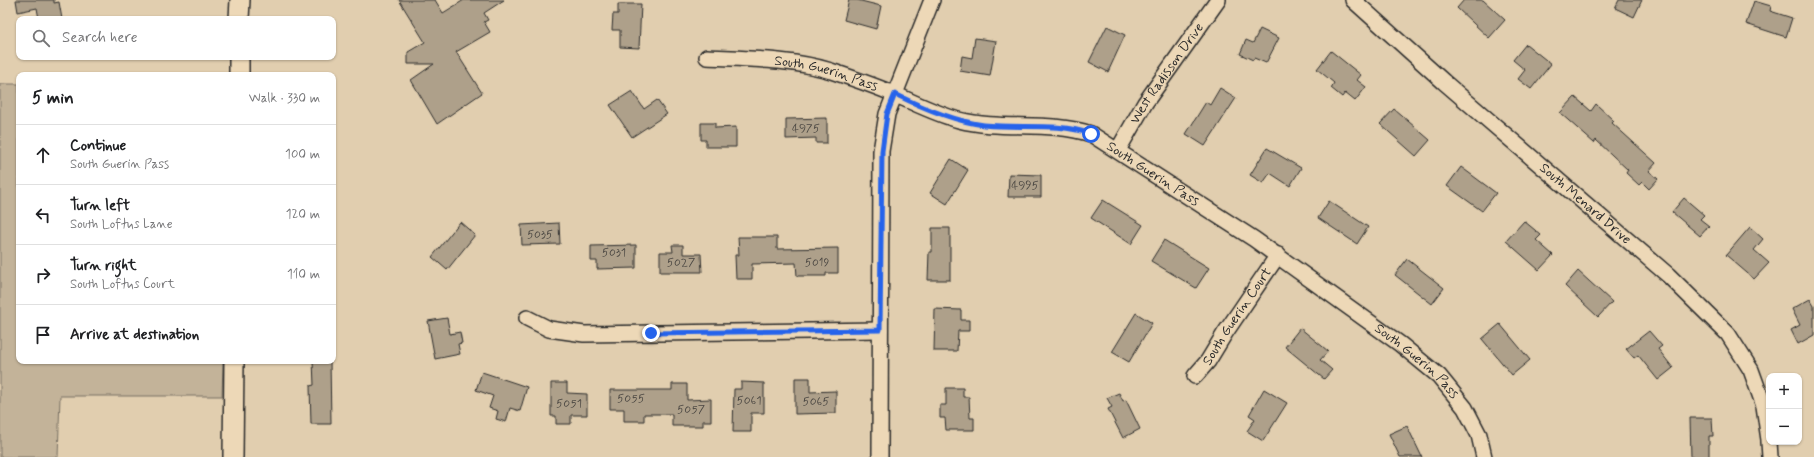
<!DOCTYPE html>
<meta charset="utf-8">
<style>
body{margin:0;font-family:Mynerve,sans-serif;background:#f2f2f2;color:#202124}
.controls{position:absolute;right:12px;bottom:12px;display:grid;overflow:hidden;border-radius:8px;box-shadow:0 1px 3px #0004}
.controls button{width:36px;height:36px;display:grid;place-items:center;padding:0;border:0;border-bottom:1px solid #e0e0e0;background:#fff;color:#202124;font:20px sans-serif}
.stop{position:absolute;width:12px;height:12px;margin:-9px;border:3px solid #2563eb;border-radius:50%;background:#fff}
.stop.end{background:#2563eb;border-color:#fff;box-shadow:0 1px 4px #0008}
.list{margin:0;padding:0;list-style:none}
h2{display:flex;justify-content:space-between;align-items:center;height:52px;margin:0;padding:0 16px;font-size:17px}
h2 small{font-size:13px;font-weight:400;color:#757577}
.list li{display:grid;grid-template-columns:26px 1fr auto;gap:12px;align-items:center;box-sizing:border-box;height:60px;padding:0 16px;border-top:1px solid #e0e0e0}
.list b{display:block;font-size:15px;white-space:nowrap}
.list p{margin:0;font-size:13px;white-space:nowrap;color:#757577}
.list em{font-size:13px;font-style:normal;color:#757577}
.icon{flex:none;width:22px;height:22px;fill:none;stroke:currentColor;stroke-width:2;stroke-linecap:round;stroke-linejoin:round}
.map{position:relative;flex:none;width:1814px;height:457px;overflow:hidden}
.search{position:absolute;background:#fff;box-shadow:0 1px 3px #0004;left:16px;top:16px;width:320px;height:44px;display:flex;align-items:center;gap:10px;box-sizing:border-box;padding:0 14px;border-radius:8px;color:#757577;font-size:15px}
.panel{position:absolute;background:#fff;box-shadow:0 1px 3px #0004;left:16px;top:72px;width:320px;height:292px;border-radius:8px}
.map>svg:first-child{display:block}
.green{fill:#c3b399;stroke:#776f62}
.building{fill:#aea08a;stroke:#2b2b2b}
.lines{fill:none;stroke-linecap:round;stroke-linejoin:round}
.minor-casing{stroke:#2b2b2b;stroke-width:18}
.tertiary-casing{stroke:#2b2b2b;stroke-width:22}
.minor{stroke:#edd8b7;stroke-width:15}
.tertiary{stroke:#edd8b7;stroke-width:19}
.route{stroke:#2563eb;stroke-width:5}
.labels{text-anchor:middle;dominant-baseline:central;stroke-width:3.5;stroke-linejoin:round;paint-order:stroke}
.number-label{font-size:12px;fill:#4c4843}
.street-label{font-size:14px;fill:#2b2b2b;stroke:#edd8b7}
</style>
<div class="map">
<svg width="1814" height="457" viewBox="0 0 1814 457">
<rect width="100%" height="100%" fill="#e1ceaf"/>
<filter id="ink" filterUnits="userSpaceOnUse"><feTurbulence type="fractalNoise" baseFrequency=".025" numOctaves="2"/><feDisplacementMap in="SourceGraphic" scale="8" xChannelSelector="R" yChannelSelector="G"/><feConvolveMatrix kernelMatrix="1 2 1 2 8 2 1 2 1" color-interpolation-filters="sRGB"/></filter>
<g filter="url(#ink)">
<!-- green -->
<path class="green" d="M0,84H19V361H223L222,396H60L58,457H0Z"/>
<!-- building -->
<g class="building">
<path d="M16,0H54V3L59,2L62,19H39L37,8L18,12Z"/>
<path d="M399,0H435L443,13L464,0H504L484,13L488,20L484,22L490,32L456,52L482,93L437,124L411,80L434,64H408V52L425,42Z"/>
<path d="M849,0H857L881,6L876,29L844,20Z"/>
<path d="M1464,0H1483L1505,20L1489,38L1457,8Z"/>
<path d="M1619,0H1642L1634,17L1615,8Z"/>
<path d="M1754,1L1771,6L1770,11L1792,18L1786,37L1746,24Z"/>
<path d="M618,4H641L639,48L620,47V30H612L613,14H618Z"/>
<path d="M1107,26L1125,35L1108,72L1089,62Z"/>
<path d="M1260,29L1279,38L1266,63L1254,58L1253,60L1240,54L1246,40L1253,43Z"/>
<path d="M975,38L996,41L990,76L960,71L962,56L972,58Z"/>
<path d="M1526,44L1551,64L1531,89L1518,79L1525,70L1513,60Z"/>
<path d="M1331,51L1361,75L1357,80L1366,87L1355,101L1345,93L1342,97L1331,88L1334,83L1317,69Z"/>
<path d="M1220,88L1236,98L1205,146L1186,134L1206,102L1210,105Z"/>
<path d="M632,91L644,109L657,100L667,114L632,137L610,105Z"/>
<path d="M1575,97L1591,111L1596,104L1614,121L1612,123L1656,163L1649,171L1658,179L1649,189L1642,182L1639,185L1626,173L1628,170L1596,140L1594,143L1560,113Z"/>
<path d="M1394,109L1430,140L1416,156L1380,124Z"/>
<path d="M827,118V143H816V138L786,139V119Z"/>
<path d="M701,123H715V128L736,127V147H706V140H701Z"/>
<path d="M1267,148L1301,168L1290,186L1270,173L1263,183L1250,175Z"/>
<path d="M951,159L968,170L947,204L930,193Z"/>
<path d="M1461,167L1496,193L1482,211L1447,186Z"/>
<path d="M1009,174L1041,175V197H1008Z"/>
<path d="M1684,198L1704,215L1700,219L1709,226L1700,236L1672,212Z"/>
<path d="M1103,200L1143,225L1131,244L1091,218Z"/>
<path d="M1329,201L1368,227L1357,244L1318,218Z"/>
<path d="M1524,221L1541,235L1536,240L1553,255L1539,270L1506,241Z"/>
<path d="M460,222L475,235L447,270L432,257Z"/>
<path d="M559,223L560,244L522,245L521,225Z"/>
<path d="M1750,227L1763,239L1754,250L1769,263L1754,279L1726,255Z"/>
<path d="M932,228H950V280H928L929,252H932Z"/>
<path d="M738,237H777V249L838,248V273H826V276H797L796,263L752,264V279H736L735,255H739Z"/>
<path d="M1164,240L1209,268L1196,288L1151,261Z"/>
<path d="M636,245V268L597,269V261H591V246Z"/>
<path d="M672,245H683V254H701L702,272H660V252H673Z"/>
<path d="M1407,259L1444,288L1432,304L1395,275Z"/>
<path d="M1578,271L1612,302L1598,317L1565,286Z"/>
<path d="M1810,299L1814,306V335L1798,344L1791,330L1800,325L1792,309Z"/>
<path d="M935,309L961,310V320H969V331H958L957,351H934Z"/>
<path d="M1136,313L1152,323L1129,362L1112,352Z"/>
<path d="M447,318L450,334L460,332L462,343L458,344L460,354L435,359L428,321Z"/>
<path d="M1500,324L1530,360L1512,375L1482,339Z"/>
<path d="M1300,328L1328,351L1320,360L1332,370L1324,379L1285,347Z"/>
<path d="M1649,331L1662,346L1658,349L1673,368L1658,380L1638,355L1634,358L1626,349Z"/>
<path d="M313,361H330L331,424H311L310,386L314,385Z"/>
<path d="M482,372L527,387L520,411L510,408L506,422L496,419L498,411L489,408L493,396L476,390Z"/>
<path d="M795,378H810V392L836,391V413L795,414Z"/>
<path d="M741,382L764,383V413H751V432H733L734,389H741Z"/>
<path d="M551,383H567V393L587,394V415H571V424H556V416H551Z"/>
<path d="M672,384H687V400L711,399V421H703V426H672V414H644V421H624V409H610V390H672Z"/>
<path d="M946,388H963V397H969L970,418H974V430H946L945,418H940V405H946Z"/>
<path d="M1264,389L1287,403L1263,441L1247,431L1255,419L1249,415Z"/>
<path d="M1119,393L1123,401L1126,400L1140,429L1123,438L1108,409L1112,407L1107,398Z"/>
<path d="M1690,418H1712L1713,436H1709V457H1691Z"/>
<path d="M1407,426L1422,457H1400L1389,434Z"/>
</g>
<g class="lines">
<defs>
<g id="minor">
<path id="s1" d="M1353,0L1444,82L1668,275L1728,334L1751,370L1764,406L1769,440"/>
<path id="s2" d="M707,57C749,59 791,59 831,71C852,78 873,85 894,94C915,103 936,114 959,120C1002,131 1048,120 1091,134L1254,239L1400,344L1439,376L1465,408L1479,435L1484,457"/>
<path id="s3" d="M1118,150L1145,103L1218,0"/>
<path d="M527,318L549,329L584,334L880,330"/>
<path id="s4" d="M1195,376L1208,361L1225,333L1278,255"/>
<path d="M1769,442L1770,457"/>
<path d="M880,457L881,151L887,114L932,0"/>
</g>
<g id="tertiary">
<path d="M239,19L240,0"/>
<path d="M239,75V57"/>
<path d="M233,457L234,361"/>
</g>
</defs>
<!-- minor casing -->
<use href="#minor" class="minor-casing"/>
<!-- tertiary casing -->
<use href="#tertiary" class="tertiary-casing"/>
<!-- minor -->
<use href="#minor" class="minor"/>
<!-- tertiary -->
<use href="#tertiary" class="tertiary"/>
</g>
</g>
<g class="lines" filter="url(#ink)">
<!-- route -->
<path class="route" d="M651,333L880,330L882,151L887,114L895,94C923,108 953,121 984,125C1020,129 1057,122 1091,134"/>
</g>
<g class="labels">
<!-- number labels -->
<g class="number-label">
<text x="806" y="129">4975</text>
<text x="1025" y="186">4995</text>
<text x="540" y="235">5035</text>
<text x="614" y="253">5031</text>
<text x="681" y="263">5027</text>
<text x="817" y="263">5019</text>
<text x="631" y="399">5055</text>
<text x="749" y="401">5061</text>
<text x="816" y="402">5065</text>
<text x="569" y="404">5051</text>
<text x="691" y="410">5057</text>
</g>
<!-- street labels -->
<g class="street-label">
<text stroke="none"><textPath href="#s3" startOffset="91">West Radisson Drive</textPath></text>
<text stroke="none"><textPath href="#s2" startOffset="121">South Guerin Pass</textPath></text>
<text stroke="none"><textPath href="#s2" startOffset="469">South Guerin Pass</textPath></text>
<text stroke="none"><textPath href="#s1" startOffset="309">South Menard Drive</textPath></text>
<text stroke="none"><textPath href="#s4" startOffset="73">South Guerin Court</textPath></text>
<text stroke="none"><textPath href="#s2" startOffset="793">South Guerin Pass</textPath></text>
</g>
</g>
</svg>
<div class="controls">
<button>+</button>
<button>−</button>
</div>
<div class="stop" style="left:1091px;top:134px"></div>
<div class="stop end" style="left:651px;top:333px"></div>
<div class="search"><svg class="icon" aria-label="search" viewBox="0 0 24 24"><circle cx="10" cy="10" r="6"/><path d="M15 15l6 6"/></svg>Search here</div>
<section class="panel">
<h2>5 min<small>Walk · 330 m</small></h2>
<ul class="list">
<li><svg class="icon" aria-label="ahead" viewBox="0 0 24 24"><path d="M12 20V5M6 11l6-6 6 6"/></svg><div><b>Continue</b><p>South Guerin Pass</p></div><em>100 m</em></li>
<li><svg class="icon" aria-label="left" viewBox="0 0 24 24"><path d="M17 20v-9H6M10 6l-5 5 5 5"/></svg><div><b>Turn left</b><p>South Loftus Lane</p></div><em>120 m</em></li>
<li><svg class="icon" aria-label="right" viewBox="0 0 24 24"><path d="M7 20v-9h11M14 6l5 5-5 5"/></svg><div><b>Turn right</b><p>South Loftus Court</p></div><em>110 m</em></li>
<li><svg class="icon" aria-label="arrive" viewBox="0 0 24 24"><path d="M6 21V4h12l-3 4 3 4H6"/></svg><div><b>Arrive at destination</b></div></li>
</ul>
</section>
</div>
